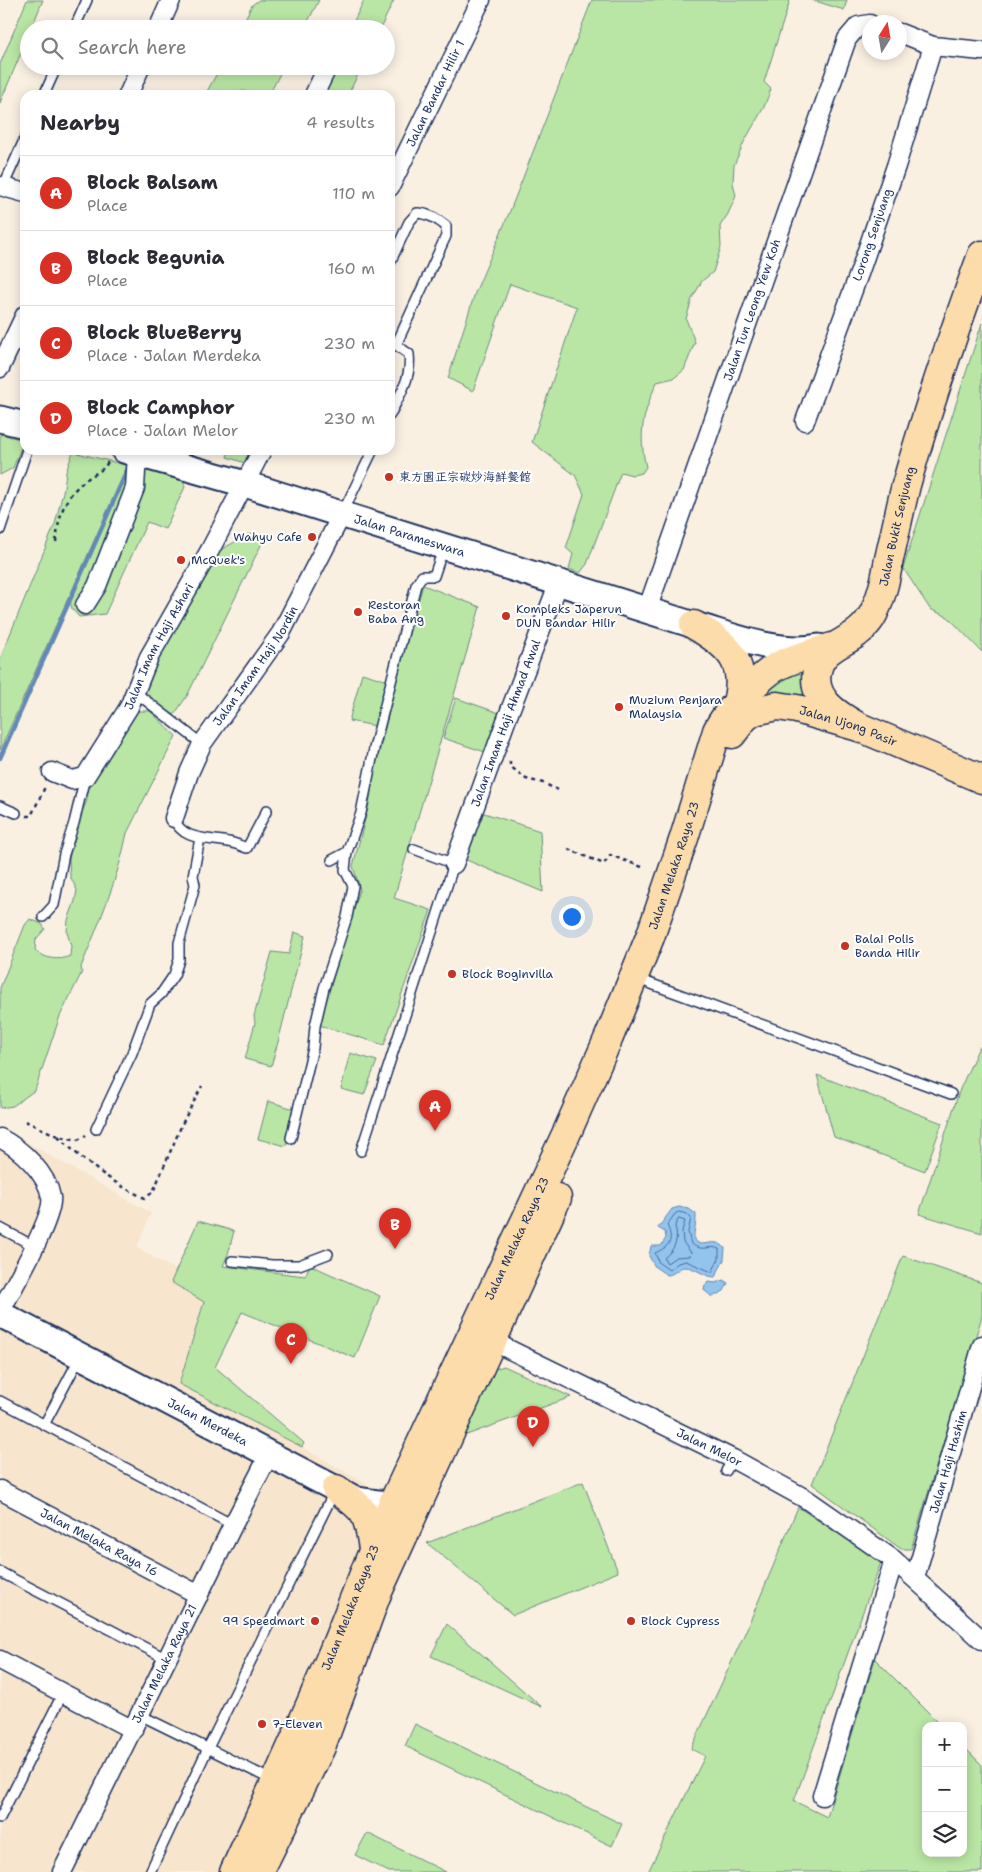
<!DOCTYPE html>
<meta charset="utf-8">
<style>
body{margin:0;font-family:"Shantell Sans","LXGW WenKai TC",sans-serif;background:#f2f2f3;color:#2b2b33}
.controls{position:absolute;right:15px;bottom:15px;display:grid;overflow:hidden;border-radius:10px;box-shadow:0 2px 12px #0003}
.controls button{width:45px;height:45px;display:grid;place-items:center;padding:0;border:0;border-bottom:1px solid #e1e1e2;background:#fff;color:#2b2b33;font:25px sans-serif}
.compass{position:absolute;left:862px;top:15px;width:45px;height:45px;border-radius:50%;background:#fff;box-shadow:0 2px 12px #0003;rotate:11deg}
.you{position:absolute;left:571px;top:916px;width:18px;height:18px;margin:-12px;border:4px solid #fff;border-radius:50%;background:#1a73e8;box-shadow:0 0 0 8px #1a73e833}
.badge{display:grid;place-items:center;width:32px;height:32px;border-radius:50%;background:#d93025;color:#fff;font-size:16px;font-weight:700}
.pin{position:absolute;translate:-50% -41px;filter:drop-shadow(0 1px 2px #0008)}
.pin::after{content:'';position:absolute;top:26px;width:18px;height:15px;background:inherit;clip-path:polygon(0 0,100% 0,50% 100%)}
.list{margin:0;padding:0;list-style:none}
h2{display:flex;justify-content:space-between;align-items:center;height:65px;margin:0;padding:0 20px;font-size:21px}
h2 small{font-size:16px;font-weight:400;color:#7c7c81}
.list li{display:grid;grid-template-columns:32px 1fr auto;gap:15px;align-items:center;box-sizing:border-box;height:75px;padding:0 20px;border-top:1px solid #e1e1e2}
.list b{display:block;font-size:19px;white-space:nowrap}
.list p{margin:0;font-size:16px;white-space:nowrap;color:#7c7c81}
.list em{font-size:16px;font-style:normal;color:#7c7c81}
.icon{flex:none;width:28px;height:28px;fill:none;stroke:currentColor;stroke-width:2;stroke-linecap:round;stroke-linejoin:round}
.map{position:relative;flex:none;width:982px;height:1872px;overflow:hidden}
.search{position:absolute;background:#fff;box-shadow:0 2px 12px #0003;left:20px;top:20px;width:375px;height:55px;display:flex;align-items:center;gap:12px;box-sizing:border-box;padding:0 18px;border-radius:28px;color:#7c7c81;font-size:19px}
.panel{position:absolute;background:#fff;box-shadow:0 2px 12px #0003;left:20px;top:90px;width:375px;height:365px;border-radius:15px}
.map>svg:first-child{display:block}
.built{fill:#f7e5ce}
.green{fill:#b9e6a4;stroke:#6a8a81}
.water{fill:#92c4ee;stroke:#6288b4}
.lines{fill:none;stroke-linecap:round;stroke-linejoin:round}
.shore{stroke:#4b6b98;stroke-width:1}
.stream{stroke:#6288b4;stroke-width:4.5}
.lane-casing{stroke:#1b2f5e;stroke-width:12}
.street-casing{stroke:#1b2f5e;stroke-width:21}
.secondary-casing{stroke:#1b2f5e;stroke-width:29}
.primary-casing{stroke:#1b2f5e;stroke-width:31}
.path{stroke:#1b2f5e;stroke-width:2.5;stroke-dasharray:4 4;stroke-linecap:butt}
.lane{stroke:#fff;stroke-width:9}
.street{stroke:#fff;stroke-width:18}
.secondary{stroke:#fff;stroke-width:25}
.primary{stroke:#fddcac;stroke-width:28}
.poi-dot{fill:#c8321e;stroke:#fff;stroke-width:2}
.labels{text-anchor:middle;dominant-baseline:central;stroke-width:4;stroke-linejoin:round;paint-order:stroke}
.street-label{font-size:12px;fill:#1b2f5e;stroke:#fff}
.poi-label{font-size:12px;fill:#1b2f5e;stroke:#fff;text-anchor:start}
</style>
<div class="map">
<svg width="982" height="1872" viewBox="0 0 982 1872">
<rect width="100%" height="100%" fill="#faf0e2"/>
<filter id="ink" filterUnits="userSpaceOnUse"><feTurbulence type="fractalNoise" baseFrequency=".02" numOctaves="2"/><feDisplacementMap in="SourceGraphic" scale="10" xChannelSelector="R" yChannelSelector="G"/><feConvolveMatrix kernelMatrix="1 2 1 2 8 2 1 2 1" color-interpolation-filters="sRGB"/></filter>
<g filter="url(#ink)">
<!-- built -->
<path class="built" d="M0,1127L151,1213L137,1248L176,1270L171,1282L204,1301L179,1384L302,1447L370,1486L378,1516L361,1567L218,1872H0Z"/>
<!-- green -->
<g class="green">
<path d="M27,0H43L31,29H29V34L0,103V64Z"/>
<path d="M259,0H319L304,29H240L252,5Z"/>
<path d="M364,0H394L380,29H350Z"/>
<path d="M592,0H790L764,82L771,89L764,107L744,142L734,165L733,183L736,196L728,214L720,226L721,247L713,272L702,281L692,299L686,319L695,342L684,370L674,378L657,382C643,414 638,432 646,467L642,473L632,475L621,472L587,564L580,573L569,569L573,554L566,548L584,494L575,475L532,442L577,307L510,284L473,391L448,378L475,293L510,211Z"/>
<path d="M812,0H847L844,10Z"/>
<path d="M221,66H284L269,95H259L243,91L231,95H205Z"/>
<path d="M331,66H362L348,95H317Z"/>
<path d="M982,323V652L948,617L930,609L903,568Z"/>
<path d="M0,434L24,440L13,468L0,475Z"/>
<path d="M229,450H257L251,465L227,457Z"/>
<path d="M73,452L183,479L185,487L165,529L147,522L105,614L79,617L72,609L69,596L0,750V659L55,524L64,488L66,472Z"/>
<path d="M249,534L260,536L263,541L187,696L174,715L153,701L142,689L143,680L215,553Z"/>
<path d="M423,585L480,607L394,898L431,910L384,1045L319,1025L360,889L353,866L369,804L374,773L404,650Z"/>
<path d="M809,664C804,680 802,689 809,705L759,699L764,682Z"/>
<path d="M362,673L388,681L376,726L349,721Z"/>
<path d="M456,698L502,714L488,753L443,738Z"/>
<path d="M137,711H150L176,736L127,833C118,879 99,923 81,967L82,972L60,1016L35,1090L13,1106L0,1108V988L25,925L30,919L42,924L45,929L36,939L35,950C45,959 58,961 70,956L71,946L67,932L68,920L75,901L77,890L70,876L69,859L80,816L86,803L93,773L122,728Z"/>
<path d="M478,811L540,831L543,892L464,859Z"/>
<path d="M294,932L305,936L278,1042L271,1066L245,1059L255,1023L254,1016L272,952L289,954Z"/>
<path d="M979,1047L982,1048V1233L919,1214L960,1089Z"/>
<path d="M350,1053L377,1061L364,1095L341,1089Z"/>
<path d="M817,1075L942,1123L925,1171L834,1137Z"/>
<path d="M268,1101L294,1109L286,1146L258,1139Z"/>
<path d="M198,1221L234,1231L228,1254L223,1266L305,1276L310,1265L380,1296L355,1358L242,1312L215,1367L304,1443L302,1447L179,1384L204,1302L171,1282Z"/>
<path d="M903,1256L982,1283V1316L911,1549H901L812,1484Z"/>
<path d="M504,1366L571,1397L461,1437L492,1370Z"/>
<path d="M583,1482L618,1572L513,1615L427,1543Z"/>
<path d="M798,1507L881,1562L794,1801L827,1817L875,1659L942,1726H926V1853H963V1746L982,1765V1872H648L705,1756L691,1749L745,1633Z"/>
<path d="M447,1624L542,1707L431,1656Z"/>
<path d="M415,1724L622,1824L612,1846L405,1746Z"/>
<path d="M367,1833L446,1872H389L355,1855Z"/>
</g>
<!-- water -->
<g class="water">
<path d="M679,1207L689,1209L696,1214C697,1224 693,1231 694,1240L700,1244C710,1244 717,1239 725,1248L724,1260L715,1277C704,1277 695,1267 685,1267C678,1267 675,1275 667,1275L655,1267L649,1256L651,1246H661L666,1238L665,1232L658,1228L672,1209Z"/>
<path d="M723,1280L728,1283L724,1291L712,1297L704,1290L705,1285L709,1282L715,1283Z"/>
</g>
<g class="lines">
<!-- shore -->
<g class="shore">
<path d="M679,1212L687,1214L691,1218L688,1232L691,1244C704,1253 709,1244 719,1249V1259L712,1272L686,1261L678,1263L669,1270L659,1263L655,1253C670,1246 674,1241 667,1225L675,1214Z"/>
<path d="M679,1219L685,1221L682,1231L683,1242L692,1254L690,1256L676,1257L667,1263L664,1258C675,1249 679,1240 675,1226Z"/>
</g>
<!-- stream -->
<path class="stream" d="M0,758L129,466"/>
<defs>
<g id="lane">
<path d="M74,29L87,0"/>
<path d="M44,95L57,66"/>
<path d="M3,187L25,138"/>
<path d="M390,263L409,222L417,213C428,213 437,219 446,226V236L396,345"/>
<path d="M390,415C400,394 412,378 409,354L396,345H390"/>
<path d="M342,514L373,450"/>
<path d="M0,530L27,450"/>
<path d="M135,692L202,744"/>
<path d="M0,806L16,813"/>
<path d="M174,818C181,841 209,838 228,842C235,843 241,846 247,848L267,810"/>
<path d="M332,860L347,852L361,813L375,744L416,585L422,576H434L443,549"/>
<path d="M43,917L54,905L64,854L74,823L85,777"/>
<path d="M646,982L951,1094"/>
<path d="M96,1129L132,1053L150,1004L161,994L174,975L179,960V943L195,885L193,876L200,838"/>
<path d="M291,1138L313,1048L315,1026L324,988L347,917L353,886L345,870L347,852"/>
<path d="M361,1151L454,864L414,849"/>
<path d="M0,1228L34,1246"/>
<path d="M232,1261L272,1265H299L328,1254"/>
<path d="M0,1401L233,1525"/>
<path d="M44,1425L80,1357"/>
<path d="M726,1471L733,1459"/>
<path d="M0,1572L167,1659"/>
<path d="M140,1715L272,1780"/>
<path d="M0,1818L63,1693"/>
<path d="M150,1872L208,1748L334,1492"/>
</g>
<g id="street">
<path d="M158,29L171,0"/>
<path d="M900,33L933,46L982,51"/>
<path d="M128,95L141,66"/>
<path d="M314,95L328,66"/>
<path d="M0,186L25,193"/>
<path id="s1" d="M390,187L481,0"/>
<path d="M0,368L25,315"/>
<path id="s2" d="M805,421L860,271L896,166L933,46"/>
<path d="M85,605L97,586L135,488L137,454L139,450"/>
<path id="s3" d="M647,610L847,39L858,26L870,24"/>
<path id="s4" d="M52,772L72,780L85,777L129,707L149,657L210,550L262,450"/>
<path id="s5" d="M174,818L189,773L202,744L281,633L342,514"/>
<path id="s6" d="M454,864L506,721L559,582"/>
<path d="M0,1138C21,1149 47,1173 51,1197C55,1216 11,1291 0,1312"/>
<path id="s7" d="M492,1341L733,1459L806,1499L894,1560L982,1640"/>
<path id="s8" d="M0,1490L199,1595"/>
<path id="s9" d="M915,1578L982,1345"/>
<path d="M0,1660L133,1730"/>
<path d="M822,1796L894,1560"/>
<path id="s10" d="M62,1872L233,1525L269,1455"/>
</g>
<g id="secondary">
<path d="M0,419L25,425"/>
<path id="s11" d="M124,450L245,484L694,625C733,636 778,655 819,647"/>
<path id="s12" d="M0,1314L357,1500C373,1502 396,1507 411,1499"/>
</g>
<g id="primary">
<path d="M694,625C732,647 749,664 735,710"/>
<path id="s13" d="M859,727C837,715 811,699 817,671C821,649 841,645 857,633C864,628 872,618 875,610C883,593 886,576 889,559C895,534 900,509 906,485C928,407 954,331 982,255"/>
<path id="s14" d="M732,734L745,717L754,711L777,706L797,709L859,727L982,779"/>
<path d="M336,1489C366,1510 368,1513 373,1549"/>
<path id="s15" d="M234,1872C270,1794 307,1716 339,1637C357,1592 374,1547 393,1503L568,1130L609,1037L650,937L684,838L717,731C726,712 761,674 780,665C796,657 815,653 832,647"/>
<path d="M259,1872L321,1747L376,1596L557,1198"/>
</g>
</defs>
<!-- lane casing -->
<use href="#lane" class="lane-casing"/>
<!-- street casing -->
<use href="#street" class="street-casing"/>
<!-- secondary casing -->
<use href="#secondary" class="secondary-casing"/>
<!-- primary casing -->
<use href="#primary" class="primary-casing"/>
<!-- path -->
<g class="path">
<path d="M56,542C59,514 64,496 87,479C94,474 105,470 108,461"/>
<path d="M510,761V766L526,779L543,783L558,790"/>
<path d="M26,816H31L45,787"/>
<path d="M568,849L604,864L610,855L642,867"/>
<path d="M25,1121L58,1136L78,1140L86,1135"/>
<path d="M58,1136C84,1162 112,1183 145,1198L153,1192L183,1122L202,1086"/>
</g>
<!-- lane -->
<use href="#lane" class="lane"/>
<!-- street -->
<use href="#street" class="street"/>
<!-- secondary -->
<use href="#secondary" class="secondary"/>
<!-- primary -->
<use href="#primary" class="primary"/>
</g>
</g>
<!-- markers -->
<g class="poi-dot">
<circle cx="389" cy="477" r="5"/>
<circle cx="312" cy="537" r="5"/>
<circle cx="181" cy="560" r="5"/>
<circle cx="358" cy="612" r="5"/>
<circle cx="506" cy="616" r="5"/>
<circle cx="619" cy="707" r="5"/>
<circle cx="845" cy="946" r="5"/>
<circle cx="452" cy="974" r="5"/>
<circle cx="315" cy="1621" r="5"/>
<circle cx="631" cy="1621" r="5"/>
<circle cx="262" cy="1724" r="5"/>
</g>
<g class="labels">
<!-- street labels -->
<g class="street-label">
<text stroke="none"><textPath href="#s1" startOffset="104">Jalan Bandar Hilir 1</textPath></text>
<text stroke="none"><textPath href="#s2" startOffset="198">Lorong Senjuang</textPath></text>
<text stroke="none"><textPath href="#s3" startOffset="318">Jalan Tun Leong Yew Koh</textPath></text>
<text stroke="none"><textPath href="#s13" startOffset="249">Jalan Bukit Senjuang</textPath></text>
<text stroke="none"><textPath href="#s11" startOffset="298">Jalan Parameswara</textPath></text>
<text stroke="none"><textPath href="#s4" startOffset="185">Jalan Imam Haji Ashari</textPath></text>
<text stroke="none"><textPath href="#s5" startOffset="174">Jalan Imam Haji Nordin</textPath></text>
<text stroke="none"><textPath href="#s6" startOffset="150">Jalan Imam Haji Ahmad Awal</textPath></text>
<text stroke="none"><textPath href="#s14" startOffset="130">Jalan Ujong Pasir</textPath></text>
<text stroke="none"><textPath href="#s15" startOffset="1099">Jalan Melaka Raya 23</textPath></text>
<text stroke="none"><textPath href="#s15" startOffset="694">Jalan Melaka Raya 23</textPath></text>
<text stroke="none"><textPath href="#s12" startOffset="234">Jalan Merdeka</textPath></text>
<text stroke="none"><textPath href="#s7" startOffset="242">Jalan Melor</textPath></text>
<text stroke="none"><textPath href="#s9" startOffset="121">Jalan Haji Hashim</textPath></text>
<text stroke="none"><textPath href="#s8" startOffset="112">Jalan Melaka Raya 16</textPath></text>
<text stroke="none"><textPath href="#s15" startOffset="289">Jalan Melaka Raya 23</textPath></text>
<text stroke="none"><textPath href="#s10" startOffset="232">Jalan Melaka Raya 21</textPath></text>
</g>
<!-- poi labels -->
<g class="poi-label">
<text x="399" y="477">東方園正宗碳炒海鮮餐館</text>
<text x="302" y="537" text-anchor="end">Wahyu Cafe</text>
<text x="191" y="560">McQuek's</text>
<text x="368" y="605">Restoran<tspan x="368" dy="14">Baba Ang</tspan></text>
<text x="516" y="609">Kompleks Japerun<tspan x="516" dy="14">DUN Bandar Hilir</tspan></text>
<text x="629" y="700">Muzium Penjara<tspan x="629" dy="14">Malaysia</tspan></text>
<text x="855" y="939">Balai Polis<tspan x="855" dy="14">Banda Hilir</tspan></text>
<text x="462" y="974">Block Boginvilla</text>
<text x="305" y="1621" text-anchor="end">99 Speedmart</text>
<text x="641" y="1621">Block Cypress</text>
<text x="272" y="1724">7-Eleven</text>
</g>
</g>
</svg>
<div class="controls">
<button>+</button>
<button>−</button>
<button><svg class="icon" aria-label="layers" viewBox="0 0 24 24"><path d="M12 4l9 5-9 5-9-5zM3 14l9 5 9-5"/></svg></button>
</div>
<svg class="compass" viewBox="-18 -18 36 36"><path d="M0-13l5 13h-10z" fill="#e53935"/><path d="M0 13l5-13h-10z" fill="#7c7c81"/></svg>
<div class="you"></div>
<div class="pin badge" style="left:435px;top:1131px">A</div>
<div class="pin badge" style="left:395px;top:1249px">B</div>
<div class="pin badge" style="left:291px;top:1364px">C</div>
<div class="pin badge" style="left:533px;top:1447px">D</div>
<div class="search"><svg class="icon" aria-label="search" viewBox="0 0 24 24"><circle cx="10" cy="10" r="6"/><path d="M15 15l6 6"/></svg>Search here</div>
<section class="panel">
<h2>Nearby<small>4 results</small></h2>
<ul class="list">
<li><span class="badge">A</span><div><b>Block Balsam</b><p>Place</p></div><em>110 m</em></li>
<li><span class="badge">B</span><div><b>Block Begunia</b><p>Place</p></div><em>160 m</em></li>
<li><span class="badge">C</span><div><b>Block BlueBerry</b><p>Place · Jalan Merdeka</p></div><em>230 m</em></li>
<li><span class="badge">D</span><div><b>Block Camphor</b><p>Place · Jalan Melor</p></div><em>230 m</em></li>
</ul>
</section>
</div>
